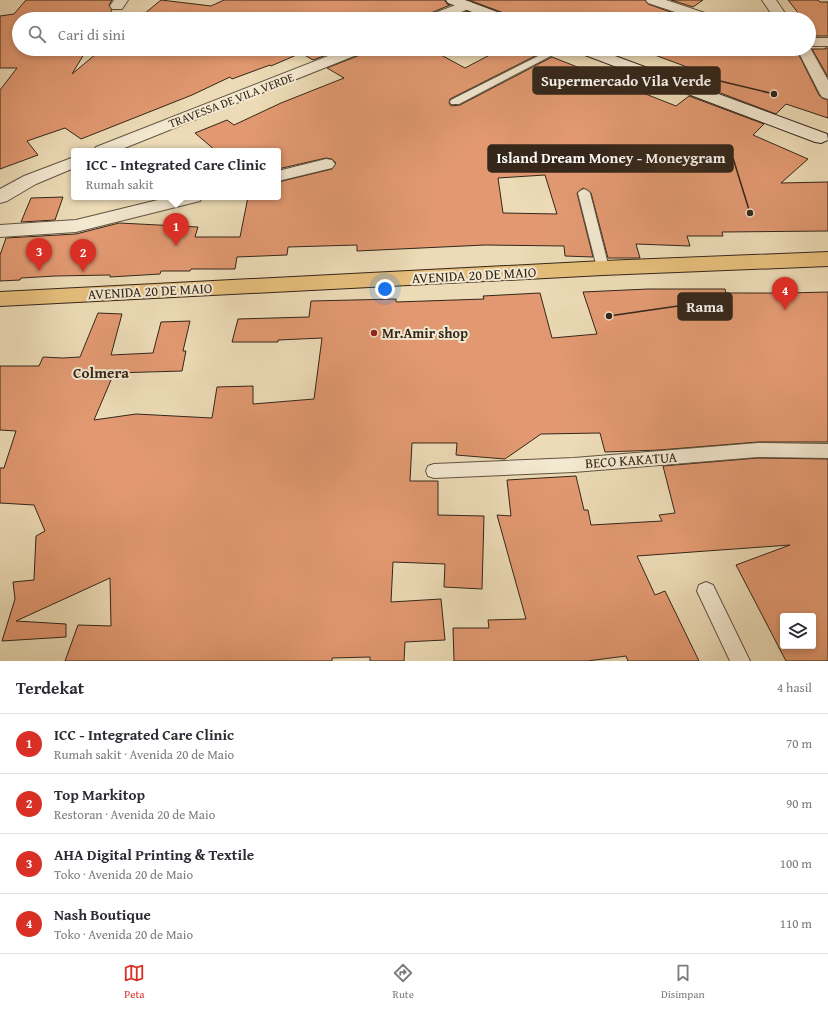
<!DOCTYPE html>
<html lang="id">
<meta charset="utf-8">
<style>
body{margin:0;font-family:"Gentium Book Plus",serif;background:#f2f2f3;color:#2b2b33}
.controls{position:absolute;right:12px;bottom:12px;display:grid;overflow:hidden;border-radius:4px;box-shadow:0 2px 6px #0003}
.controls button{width:36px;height:36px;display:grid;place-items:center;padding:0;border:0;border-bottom:1px solid #e1e1e2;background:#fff;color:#2b2b33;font:20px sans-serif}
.you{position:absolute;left:385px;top:289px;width:14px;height:14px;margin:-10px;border:3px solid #fff;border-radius:50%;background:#1a73e8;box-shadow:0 0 0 6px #1a73e833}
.badge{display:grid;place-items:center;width:26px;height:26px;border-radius:50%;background:#d93025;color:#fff;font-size:13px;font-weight:700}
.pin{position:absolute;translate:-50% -33px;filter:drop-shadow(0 1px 2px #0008)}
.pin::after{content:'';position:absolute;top:21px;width:14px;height:12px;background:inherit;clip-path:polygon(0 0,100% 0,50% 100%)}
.popup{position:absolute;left:71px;top:148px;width:210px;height:52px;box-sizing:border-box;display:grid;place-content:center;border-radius:4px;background:#fff;filter:drop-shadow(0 1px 3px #0005);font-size:13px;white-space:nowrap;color:#7c7c81}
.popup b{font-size:15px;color:#2b2b33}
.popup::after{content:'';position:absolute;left:50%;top:100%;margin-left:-8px;border:8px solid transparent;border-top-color:#fff}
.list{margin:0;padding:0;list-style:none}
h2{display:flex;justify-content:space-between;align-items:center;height:52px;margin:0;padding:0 16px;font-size:17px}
h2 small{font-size:13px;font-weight:400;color:#7c7c81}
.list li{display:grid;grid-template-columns:26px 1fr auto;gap:12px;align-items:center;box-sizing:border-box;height:60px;padding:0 16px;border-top:1px solid #e1e1e2}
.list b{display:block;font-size:15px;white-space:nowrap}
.list p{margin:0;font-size:13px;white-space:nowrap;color:#7c7c81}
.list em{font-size:13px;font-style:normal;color:#7c7c81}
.icon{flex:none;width:22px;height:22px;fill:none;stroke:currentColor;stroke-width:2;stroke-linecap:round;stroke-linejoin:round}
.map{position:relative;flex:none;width:828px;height:661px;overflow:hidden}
.search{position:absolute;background:#fff;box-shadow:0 2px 6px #0003;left:12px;right:12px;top:12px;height:44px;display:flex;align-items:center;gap:10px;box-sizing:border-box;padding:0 14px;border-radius:22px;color:#7c7c81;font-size:15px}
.sheet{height:292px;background:#fff}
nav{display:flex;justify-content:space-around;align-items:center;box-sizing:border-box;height:56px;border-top:1px solid #e1e1e2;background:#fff;font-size:11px;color:#7c7c81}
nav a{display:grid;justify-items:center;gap:2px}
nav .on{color:#d93025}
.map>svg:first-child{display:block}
.building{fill:#e29971;stroke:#34261a;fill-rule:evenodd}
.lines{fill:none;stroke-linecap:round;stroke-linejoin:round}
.service-casing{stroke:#625341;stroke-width:2}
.minor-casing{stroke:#625341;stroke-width:2}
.secondary-casing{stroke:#34261a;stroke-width:2}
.primary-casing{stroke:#34261a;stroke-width:2}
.service{fill:#f3e8d0;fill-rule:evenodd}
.minor{fill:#f3e8d0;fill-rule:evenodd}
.secondary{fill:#f3e8d0;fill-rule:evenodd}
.primary{fill:#e6be7b;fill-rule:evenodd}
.poi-dot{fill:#8f2418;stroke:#f3e8d0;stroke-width:1.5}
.labels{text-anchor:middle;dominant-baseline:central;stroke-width:4;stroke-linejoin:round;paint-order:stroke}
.far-street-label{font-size:12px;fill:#34261a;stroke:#f3e8d0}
.street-label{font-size:14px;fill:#34261a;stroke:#f3e8d0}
.poi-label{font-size:14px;font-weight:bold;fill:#34261a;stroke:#f3e8d0;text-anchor:start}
.neighbourhood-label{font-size:15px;font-weight:bold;fill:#34261a;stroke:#f3e8d0}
.leader{fill:none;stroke:#34261a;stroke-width:1.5}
.callout-dot{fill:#34261a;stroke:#f3e8d0;stroke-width:1.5}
.callout{fill:#34261a;stroke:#34261a;stroke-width:1.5}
.callout-label{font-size:15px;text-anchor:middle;font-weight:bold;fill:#fff}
</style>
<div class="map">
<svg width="828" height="661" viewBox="0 0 828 661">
<rect width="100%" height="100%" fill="#ecdbb6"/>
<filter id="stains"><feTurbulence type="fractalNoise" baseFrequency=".005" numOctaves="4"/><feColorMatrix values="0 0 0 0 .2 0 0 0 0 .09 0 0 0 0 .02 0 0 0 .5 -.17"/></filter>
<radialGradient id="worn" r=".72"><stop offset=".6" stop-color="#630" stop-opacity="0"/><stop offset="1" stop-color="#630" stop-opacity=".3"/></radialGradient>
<!-- building -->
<g class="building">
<path d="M26,0H112L109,5L112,10L106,19H19V49H87L72,74L102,49H342L313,60L301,53L271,66L270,65L232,79L230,77L192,95L81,139L65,128L27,141L38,155L0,169V90L17,68H0V16L14,14Z"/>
<path d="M161,0L211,6L224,0H445L447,4L450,5L426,15L424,19H138Z"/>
<path d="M469,0H645L648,4L682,16L678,19H541L525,14L523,19H511L509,15Z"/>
<path d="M671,0H703L693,7Z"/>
<path d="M788,0H818L820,2H828V36H816L809,27V19H803Z"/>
<path d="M466,11L487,19H448Z"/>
<path d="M825,48H828V77L812,49H826Z"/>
<path d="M367,49H430L465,68L501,49H532L541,53L450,99L449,103L451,106L460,105L552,57L676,106L689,96L764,124L753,135L808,159L781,183L828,182V231L722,232L723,236H687L690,246L636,244L640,258H608L591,193L583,188L577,193L593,257L565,256L564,246L485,245L357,251V245L288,247L287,255L237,257L235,269H191L190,271H161L160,274L110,277V275L55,276L21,278L20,280L0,281V255L6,238L76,234L119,223L198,227L195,237H240L248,197H278V182L332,169L336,163L332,159L326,158L278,169V151H216L195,133L227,120L234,125L281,103L344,78L327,68L365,53ZM545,175L557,214L503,213L498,178Z"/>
<path d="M645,49H796L819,95L822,98L828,100V118L786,104L776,114L702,86L714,77L644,51Z"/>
<path d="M63,197L55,220L21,222L31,198Z"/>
<path d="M648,289H725L726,293H787L828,292V442H758L659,450L605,452L600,433L541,434L505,459L456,455L457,443H412L410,481H438V515L484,516L482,589L444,587L445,564L393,562L391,602L441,599L445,640L405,642L404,661H370V657L332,658V661H65L78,625L111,626L110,578L16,621L66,624V637L2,641L15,599L13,582L34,580L36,536L45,531L34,505L0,503V468H4L16,431L0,430V366H39L43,357L63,358L80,357L98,313L122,314L111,355L153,353L161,322L190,321L183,351H186L182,371L114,373L94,420L136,414L212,418L217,387L253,386V404L314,399L322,338L278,340V342H232L238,319L309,317L311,301L396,299V302L484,299L483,296L540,293L552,338L597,334L583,292Z"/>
<path d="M758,458L828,459V661H786L736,565L790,545L637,556L655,595L665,591L699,661H628L626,656L587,661H454L453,628H489L488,620L526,619L497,515L511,516L507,480L576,476L584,510H588L591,525L662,521L659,515L675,513L663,466ZM783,616H813V646H783Z"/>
</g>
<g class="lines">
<defs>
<g id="service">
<path d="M552,49H564L459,104H451L450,102L451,100Z"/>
<path d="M584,189L588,191L590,193L609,268L608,271L603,272L598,271L597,268L578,193L580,191Z"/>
<path d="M758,443L828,444V458L758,457L574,472L434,478L428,476L426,471L428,466L434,464L574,458Z"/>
<path d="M706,582L713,585L750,661H730L697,591L699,585Z"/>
</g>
<g id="minor">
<path d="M114,0H128L122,9H112L110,6Z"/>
<path d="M646,0H666L714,16L716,19H696L648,3Z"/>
<path d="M762,0H776L789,19H775Z"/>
<path d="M466,1L471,2L473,5L471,8L444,19H425L427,16Z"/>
<path d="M809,38H828V46H809L828,80V99L822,97L820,94L797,49H809Z"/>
<path d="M346,49H366L364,52L117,151H93L96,147Z"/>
<path d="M74,157V168L36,184L7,201L0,203V189L24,176Z"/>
<path d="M326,159L332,160L335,164L332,168L278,181V171Z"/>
<path d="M170,197H202L200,201L76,232L0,237V225L76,220Z"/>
</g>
<g id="secondary">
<path d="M446,0H465L508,16L510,19H491L448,3Z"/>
<path d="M575,49H596L827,134L828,140L821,143L815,142L577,52Z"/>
</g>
<path id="primary" d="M828,252V266L603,275L0,306V292L603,261Z"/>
</defs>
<!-- service casing -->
<use href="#service" class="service-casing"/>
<!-- minor casing -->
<use href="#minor" class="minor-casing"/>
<!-- secondary casing -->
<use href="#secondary" class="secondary-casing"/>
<!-- primary casing -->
<use href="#primary" class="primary-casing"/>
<!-- service -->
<use href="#service" class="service"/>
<!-- minor -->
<use href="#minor" class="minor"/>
<!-- secondary -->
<use href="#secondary" class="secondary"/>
<!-- primary -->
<use href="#primary" class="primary"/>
</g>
<!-- markers -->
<circle class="poi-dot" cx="374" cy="333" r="4"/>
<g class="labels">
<!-- far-street labels -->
<g class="far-street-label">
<text transform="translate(231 100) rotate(-21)">TRAVESSA DE VILA VERDE</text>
</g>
<!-- street labels -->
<g class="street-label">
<text transform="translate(474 275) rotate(-3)">AVENIDA 20 DE MAIO</text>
<text transform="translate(150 291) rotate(-3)">AVENIDA 20 DE MAIO</text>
<text transform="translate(631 460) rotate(-4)">BECO KAKATUA</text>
</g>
<!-- poi labels -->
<g class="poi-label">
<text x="382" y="333">Mr.Amir shop</text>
</g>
<!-- neighbourhood labels -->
<g class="neighbourhood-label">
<text x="101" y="372">Colmera</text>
</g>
</g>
<!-- callouts -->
<path class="leader" d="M774 94L720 81M750 213L733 158M609 316L678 306"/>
<g class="callout-dot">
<circle cx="774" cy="94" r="4"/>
<circle cx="750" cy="213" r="4"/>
<circle cx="609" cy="316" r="4"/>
</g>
<g class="callout">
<rect x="533" y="67" width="187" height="27" rx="4"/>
<rect x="488" y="145" width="245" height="27" rx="4"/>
<rect x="678" y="293" width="54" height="27" rx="4"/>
</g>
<g class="callout-label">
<text x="626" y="86">Supermercado Vila Verde</text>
<text x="611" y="163">Island Dream Money - Moneygram</text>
<text x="705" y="312">Rama</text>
</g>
<rect width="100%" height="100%" filter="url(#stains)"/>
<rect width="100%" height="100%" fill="url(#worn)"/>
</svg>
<div class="controls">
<button><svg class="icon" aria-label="layers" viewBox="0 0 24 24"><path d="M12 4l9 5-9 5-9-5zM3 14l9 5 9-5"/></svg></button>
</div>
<div class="you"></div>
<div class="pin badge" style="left:176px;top:246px">1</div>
<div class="popup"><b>ICC - Integrated Care Clinic</b>Rumah sakit</div>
<div class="pin badge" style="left:83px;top:272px">2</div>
<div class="pin badge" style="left:39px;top:271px">3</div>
<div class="pin badge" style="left:785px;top:310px">4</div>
<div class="search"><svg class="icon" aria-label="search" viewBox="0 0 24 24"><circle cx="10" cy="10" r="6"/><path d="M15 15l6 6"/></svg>Cari di sini</div>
</div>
<section class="sheet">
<h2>Terdekat<small>4 hasil</small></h2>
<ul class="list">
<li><span class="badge">1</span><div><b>ICC - Integrated Care Clinic</b><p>Rumah sakit · Avenida 20 de Maio</p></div><em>70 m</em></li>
<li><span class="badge">2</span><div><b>Top Markitop</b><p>Restoran · Avenida 20 de Maio</p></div><em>90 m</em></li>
<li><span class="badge">3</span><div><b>AHA Digital Printing &amp; Textile</b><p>Toko · Avenida 20 de Maio</p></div><em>100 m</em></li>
<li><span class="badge">4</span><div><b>Nash Boutique</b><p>Toko · Avenida 20 de Maio</p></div><em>110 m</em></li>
</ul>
</section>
<nav>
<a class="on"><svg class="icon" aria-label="map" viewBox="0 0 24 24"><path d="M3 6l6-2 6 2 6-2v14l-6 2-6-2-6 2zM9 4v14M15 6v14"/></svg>Peta</a>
<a><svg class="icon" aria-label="directions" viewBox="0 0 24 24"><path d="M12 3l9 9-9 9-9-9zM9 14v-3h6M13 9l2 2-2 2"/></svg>Rute</a>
<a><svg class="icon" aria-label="saved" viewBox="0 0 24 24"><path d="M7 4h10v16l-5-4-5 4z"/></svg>Disimpan</a>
</nav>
